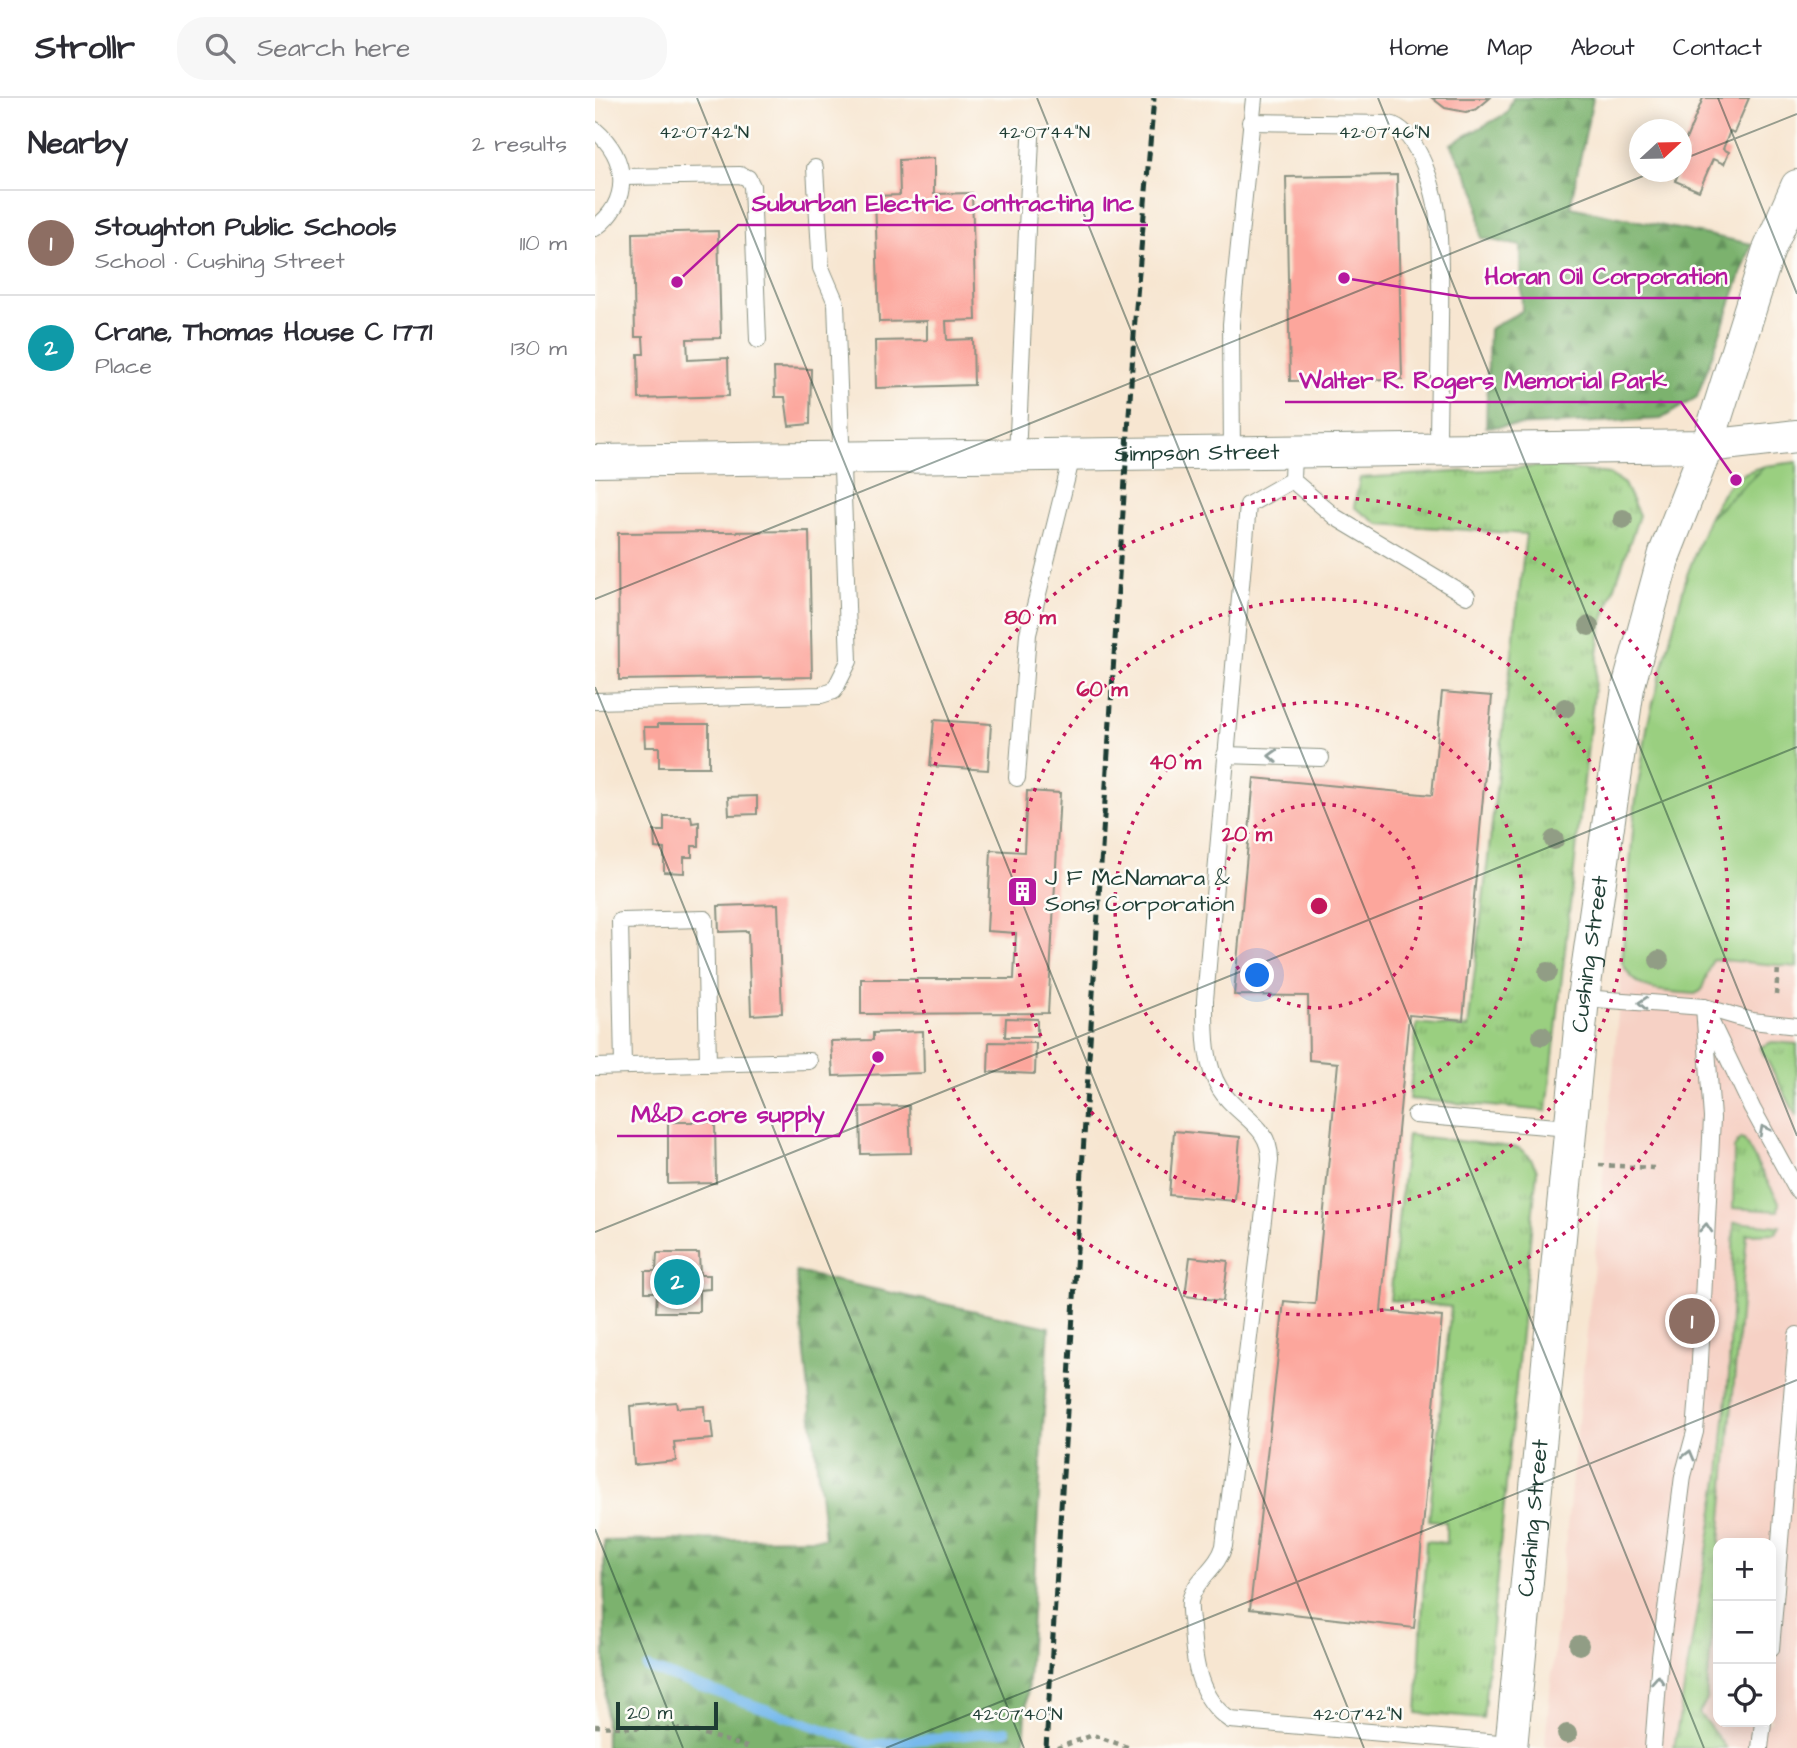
<!DOCTYPE html>
<meta charset="utf-8">
<style>
body{margin:0;font-family:"Architects Daughter",sans-serif;background:#f7f7f7;color:#2b2b33}
.controls{position:absolute;right:21px;bottom:21px;display:grid;overflow:hidden;border-radius:14px;box-shadow:0 4px 18px #0003}
.controls button{width:63px;height:63px;display:grid;place-items:center;padding:0;border:0;border-bottom:2px solid #e1e1e2;background:#fff;color:#2b2b33;font:35px sans-serif}
.compass{position:absolute;left:1034px;top:21px;width:63px;height:63px;border-radius:50%;background:#fff;box-shadow:0 4px 18px #0003;rotate:68deg}
.scale{position:absolute;left:21px;bottom:18px;width:102px;box-sizing:border-box;padding-left:7px;border:4px solid #1f3d34;border-top:0;font-size:19px;line-height:24px;white-space:nowrap;color:#1f3d34;-webkit-text-stroke:5px #fdfcf7;paint-order:stroke}
.you{position:absolute;left:663px;top:878px;width:24px;height:24px;margin:-18px;border:5px solid #fff;border-radius:50%;background:#1a73e8;box-shadow:0 0 0 10px #1a73e833}
.badge{display:grid;place-items:center;width:46px;height:46px;border-radius:50%;background:#b5179e;color:#fff;font-size:23px;font-weight:700}
.pin{position:absolute;translate:-50% -50%;border:4px solid #fff;box-shadow:0 2px 7px #0006}
.list{margin:0;padding:0;list-style:none}
h2{display:flex;justify-content:space-between;align-items:center;height:91px;margin:0;padding:0 28px;font-size:30px}
h2 small{font-size:23px;font-weight:400;color:#7c7c81}
.list li{display:grid;grid-template-columns:46px 1fr auto;gap:21px;align-items:center;box-sizing:border-box;height:105px;padding:0 28px;border-top:2px solid #e1e1e2}
.list b{display:block;font-size:26px;white-space:nowrap}
.list p{margin:0;font-size:23px;white-space:nowrap;color:#7c7c81}
.list em{font-size:23px;font-style:normal;color:#7c7c81}
.icon{flex:none;width:38px;height:38px;fill:none;stroke:currentColor;stroke-width:2;stroke-linecap:round;stroke-linejoin:round}
.map{position:relative;flex:none;width:1202px;height:1650px;overflow:hidden}
header{display:flex;align-items:center;gap:42px;box-sizing:border-box;height:98px;padding:0 35px;background:#fff;border-bottom:2px solid #e1e1e2}
header strong{font-size:33px}
nav{display:flex;gap:38px;margin-inline-start:auto;font-size:24px}
.search{width:490px;height:63px;background:#f7f7f7;display:flex;align-items:center;gap:18px;box-sizing:border-box;padding:0 24px;border-radius:28px;color:#7c7c81;font-size:26px}
main{display:flex}
aside{flex:1;background:#fff}
.map>svg:first-child{display:block}
.built{fill:#f6d1c5;fill-rule:evenodd}
.grass{fill:url(#grass-tufts);stroke:#5c865a;stroke-width:2}
.forest{fill:url(#forest-firs);stroke:#4d7851;stroke-width:2}
.park{fill:#9acf80;stroke:#5c865a;stroke-width:2}
.lines{fill:none;stroke-linecap:round;stroke-linejoin:round}
.stream{stroke:#76b9ec;stroke-width:10}
.building{fill:#fca69c}
.lane-casing{stroke:#8b9282;stroke-width:18}
.street-casing{stroke:#8b9282;stroke-width:34}
.path{stroke:#8b9282;stroke-width:4.5;stroke-dasharray:5 5;stroke-linecap:butt}
.lane{stroke:#fff;stroke-width:16}
.street{stroke:#fff;stroke-width:32}
.rail{stroke:#1f3d34;stroke-width:5;stroke-dasharray:10 5;stroke-linecap:butt}
.tree{fill:#919d85}
.oneway{stroke:#8f9e9a}
.ticks{fill:none;stroke:#1f3d34;stroke-width:2;stroke-opacity:0.45}
.ring{fill:none;stroke:#c2185b;stroke-width:3.5;stroke-dasharray:3.5 7}
.labels{text-anchor:middle;dominant-baseline:central;stroke-width:5;stroke-linejoin:round;paint-order:stroke}
.street-label{font-size:23px;fill:#1f3d34;stroke:#fdfcf7}
.poi-label{font-size:23px;fill:#1f3d34;stroke:#fdfcf7;text-anchor:start}
.ticks-label{font-size:18px;text-anchor:middle;fill:#1f3d34;stroke:#fdfcf7;stroke-width:5;stroke-linejoin:round;paint-order:stroke}
.centre{fill:#c2185b;stroke:#fdfcf7;stroke-width:3.5}
.ring-label{font-size:21px;text-anchor:middle;font-weight:bold;fill:#c2185b;stroke:#fdfcf7;stroke-width:5;stroke-linejoin:round;paint-order:stroke}
.leader{fill:none;stroke:#b5179e;stroke-width:2.5}
.callout-dot{fill:#b5179e;stroke:#fdfcf7;stroke-width:2.5}
.callout-label{font-size:24px;text-anchor:middle;font-weight:bold;fill:#b5179e;stroke:#fdfcf7;stroke-width:5;stroke-linejoin:round;paint-order:stroke}
</style>
<header>
<strong>Strollr</strong>
<div class="search"><svg class="icon" aria-label="search" viewBox="0 0 24 24"><circle cx="10" cy="10" r="6"/><path d="M15 15l6 6"/></svg>Search here</div>
<nav><a>Home</a><a>Map</a><a>About</a><a>Contact</a></nav>
</header>
<main>
<aside>
<h2>Nearby<small>2 results</small></h2>
<ul class="list">
<li><span class="badge" style="background:#8d6e63">1</span><div><b>Stoughton Public Schools</b><p>School · Cushing Street</p></div><em>110 m</em></li>
<li><span class="badge" style="background:#0f9aa8">2</span><div><b>Crane, Thomas House C 1771</b><p>Place</p></div><em>130 m</em></li>
</ul>
</aside>
<div class="map">
<svg width="1202" height="1650" viewBox="0 0 1202 1650">
<defs>
<pattern id="grass-tufts" width="24" height="20" patternUnits="userSpaceOnUse" patternTransform="scale(1.75)"><rect width="24" height="20" fill="#9acf80"/><path d="M3 7l-1-3M5 7V3M7 7l1-3M15 17l-1-3M17 17v-4M19 17l1-3" fill="none" stroke="#7da96a"/></pattern>
<pattern id="forest-firs" width="22" height="20" patternUnits="userSpaceOnUse" patternTransform="scale(1.75)"><rect width="22" height="20" fill="#7bb26e"/><path d="M5 1l3.5 6h-7zM16 11l3.5 6h-7z" fill="#64925b"/></pattern>
</defs>
<rect width="100%" height="100%" fill="#fdfcf7"/>
<filter id="ink" filterUnits="userSpaceOnUse"><feTurbulence type="fractalNoise" baseFrequency=".0143" numOctaves="2"/><feDisplacementMap in="SourceGraphic" scale="14" xChannelSelector="R" yChannelSelector="G"/><feConvolveMatrix kernelMatrix="1 2 1 2 8 2 1 2 1" color-interpolation-filters="sRGB"/></filter>
<filter id="wash" filterUnits="userSpaceOnUse"><feTurbulence type="fractalNoise" baseFrequency=".00686" numOctaves="4" result="noise"/><feDisplacementMap in="SourceGraphic" scale="28" xChannelSelector="R" yChannelSelector="G"/><feGaussianBlur stdDeviation="1.57" result="paint"/><feColorMatrix in="noise" values="0 0 0 0 0 0 0 0 0 0 0 0 0 0 0 0 0 1.4 0 .05"/><feComposite in="paint" operator="in"/></filter>
<g filter="url(#wash)">
<rect width="100%" height="100%" fill="#f7e6d1"/>
<!-- built -->
<path class="built" d="M1202,364V1650H952L950,1644L1016,1000L1040,708L1053,624L1092,477L1113,421L1170,368ZM1123,1445H1176V1624H1123Z"/>
<!-- grass -->
<g class="grass">
<path d="M953,368L1014,376L1029,386L1044,417L1006,530L952,1013L814,1001L822,925L873,930L931,436L784,426L759,409L765,380Z"/>
<path d="M1170,368L1113,421C1130,390 1134,377 1170,368Z"/>
<path d="M1177,944L1202,946V1019L1165,949Z"/>
<path d="M812,1037L924,1050L935,1059L942,1072L888,1621L822,1615L831,1443L851,1445V1424L834,1422L856,1209L795,1202Z"/>
<path d="M1145,1041L1149,1042L1184,1104L1183,1113L1138,1110L1139,1050Z"/>
<path d="M1139,1124L1185,1128L1181,1135L1152,1136L1111,1604L1104,1615L1131,1650H1079L1125,1376L1134,1277Z"/>
</g>
<!-- forest -->
<g class="forest">
<path d="M918,0H998L975,109L1157,146L1102,299L1066,321L891,329L894,231L927,213L926,148L886,140L882,96L856,46L912,15Z"/>
<path d="M201,1174L454,1229L429,1650H11L9,1443L230,1440Z"/>
</g>
<!-- park -->
<path class="park" d="M1202,364V869L1118,861L1106,893L1100,896C1067,892 1044,898 1027,865L1040,708L1053,624L1092,477L1113,421L1170,368Z"/>
<g class="lines">
<!-- stream -->
<path class="stream" d="M52,1570L274,1647L411,1633"/>
</g>
<g id="blocks">
<!-- building -->
<g class="building">
<path d="M837,0H895L882,11L871,14L850,10Z"/>
<path d="M1108,0H1154L1139,35L1135,33L1128,51L1134,54L1129,66L1118,61L1104,93L1080,83L1093,54L1087,51Z"/>
<path d="M339,60V96L377,95L381,222L351,223L352,242L378,241L379,287L281,290L280,243L332,242V223L284,224L280,98L305,97L304,62Z"/>
<path d="M802,77L807,281L695,283L691,79Z"/>
<path d="M123,133L126,240L92,241L93,262L133,260L134,298L44,301L43,256H49L48,239H40L38,135Z"/>
<path d="M179,270L216,271L215,326L194,328L190,299H180Z"/>
<path d="M214,433L217,579L24,582L23,435Z"/>
<path d="M847,594L897,598L868,922L814,917L786,1213L847,1219L819,1530L655,1511L689,1203L720,1206L743,965L714,962L713,898L639,897L659,680L837,697Z"/>
<path d="M339,622L396,626L393,672L335,668Z"/>
<path d="M63,626H114V669H64V649H50L49,629H63Z"/>
<path d="M432,693L465,695L453,915L266,916V881H419L421,835L392,833L396,752L429,754Z"/>
<path d="M162,698V716L134,717L133,699Z"/>
<path d="M69,718H96L97,725L104,724V748H97V759H89V775L69,774V751L60,750L59,733H69Z"/>
<path d="M183,806L187,915L156,917L153,833L124,834L123,808Z"/>
<path d="M411,920L442,921V939H410Z"/>
<path d="M328,933L329,975L238,978L236,943L278,942V935Z"/>
<path d="M394,944L441,945L440,976L393,974Z"/>
<path d="M314,1008L316,1055L266,1056L265,1009Z"/>
<path d="M73,1024H120L121,1085L73,1086Z"/>
<path d="M579,1033L645,1039L640,1103L574,1097Z"/>
<path d="M62,1155H104L105,1177H115V1191L104,1192V1214H61L62,1194H50V1173H61Z"/>
<path d="M595,1159L633,1163L628,1203L590,1198Z"/>
<path d="M81,1304L82,1310L109,1308L110,1324H116L118,1341L79,1344L81,1363L39,1367L35,1308Z"/>
</g>
</g>
</g>
<g filter="url(#ink)">
<use href="#blocks" fill-opacity="0" stroke="#8b9282" stroke-width="2"/>
<g class="lines">
<defs>
<g id="lane">
<path d="M655,24L794,26C823,31 841,95 843,121C848,194 843,277 843,351"/>
<path d="M0,32C33,60 37,103 0,130"/>
<path d="M28,79L145,77L153,80L157,88L163,242"/>
<path d="M698,354L697,382L653,407L610,902C610,931 609,965 625,991C642,1019 676,1026 675,1063L629,1448C623,1470 600,1481 595,1503C594,1511 596,1522 597,1530C599,1565 604,1601 635,1622L916,1646"/>
<path d="M637,355L636,226L659,0"/>
<path d="M422,359L436,40"/>
<path d="M697,382L740,419L872,498"/>
<path d="M0,603L226,597L239,593L254,563L241,205L226,170L220,70"/>
<path d="M630,657L726,660"/>
<path d="M422,680L433,536L477,358"/>
<path d="M988,900L1109,909L1157,923L1202,928"/>
<path d="M1113,918L1157,1010L1202,1092"/>
<path d="M28,968L25,823L110,821L113,966"/>
<path d="M0,969L214,963"/>
<path d="M820,1017L974,1030"/>
<path d="M1176,1551L1202,1237"/>
<path d="M1058,1650L1065,1559L1088,1378L1100,1334L1104,1283L1117,1020L1109,909"/>
<path d="M1165,1650L1168,1624"/>
</g>
<g id="street">
<path id="s1" d="M0,363L1112,348L1202,338"/>
<path id="s2" d="M916,1650L988,900L1033,590L1070,455L1112,348L1173,154L1202,88"/>
</g>
</defs>
<!-- lane casing -->
<use href="#lane" class="lane-casing"/>
<!-- street casing -->
<use href="#street" class="street-casing"/>
<!-- path -->
<g class="path">
<path d="M1181,897L1183,870"/>
<path d="M1004,1067L1059,1070"/>
<path d="M1121,1487L1123,1489"/>
<path d="M0,1628L96,1632L155,1650"/>
<path d="M462,1650L498,1637L535,1650"/>
</g>
<!-- lane -->
<use href="#lane" class="lane"/>
<!-- street -->
<use href="#street" class="street"/>
<!-- rail -->
<path class="rail" d="M451,1650L540,221L559,0"/>
</g>
<!-- trees -->
<g class="tree">
<circle cx="1028" cy="421" r="10"/>
<circle cx="994" cy="528" r="10"/>
<circle cx="970" cy="610" r="10"/>
<circle cx="959" cy="742" r="10"/>
<circle cx="1064" cy="862" r="10"/>
<circle cx="953" cy="874" r="10"/>
<circle cx="947" cy="938" r="10"/>
<circle cx="984" cy="1547" r="10"/>
<circle cx="972" cy="1636" r="10"/>
</g>
<!-- one-way arrows -->
<defs><path id="oneway-chevron" d="M-2-3.5L2.5 0L-2 3.5" fill="none" stroke-width="1.6" stroke-linecap="round" stroke-linejoin="round" transform="scale(1.75)"/></defs>
<g class="oneway">
<use href="#oneway-chevron" transform="translate(678 658) rotate(-178)"/>
<use href="#oneway-chevron" transform="translate(1048 905) rotate(-176)"/>
<use href="#oneway-chevron" transform="translate(1169 1032) rotate(-118)"/>
<use href="#oneway-chevron" transform="translate(1111 1130) rotate(-86)"/>
<use href="#oneway-chevron" transform="translate(1094 1357) rotate(-75)"/>
<use href="#oneway-chevron" transform="translate(1063 1582) rotate(-86)"/>
</g>
</g>
<!-- ticks -->
<path class="ticks" d="M102,0L769,1650M442,0L1109,1650M783,0L1202,1038M1123,0L1202,196M1086,62L1202,16M0,501L1058,74M0,589L429,1650M0,1134L1202,649M0,1431L88,1650M291,1650L1202,1282"/>
<!-- distance rings -->
<g class="ring">
<circle cx="724" cy="808" r="102"/>
<circle cx="724" cy="808" r="204"/>
<circle cx="724" cy="808" r="307"/>
<circle cx="724" cy="808" r="409"/>
</g>
<!-- icons -->
<defs>
<symbol id="building-square" viewBox="-11 -11 22 22"><rect x="-9" y="-9" width="18" height="18" rx="4" fill="#b5179e" stroke="#fdfcf7"/><path d="M-4-6H4V6H1V3H-1V6H-4ZM-2.5-4.3h1.7v1.8h-1.7ZM.8-4.3h1.7v1.8H.8ZM-2.5-1h1.7V.8h-1.7ZM.8-1h1.7V.8H.8Z" fill="#fff"/></symbol>
</defs>
<g fill-rule="evenodd">
<use href="#building-square" x="410" y="776" width="35" height="35"/>
</g>
<g class="labels">
<!-- street labels -->
<g class="street-label">
<text stroke="none"><textPath href="#s1" startOffset="602">Simpson Street</textPath></text>
<text stroke="none"><textPath href="#s2" startOffset="798">Cushing Street</textPath></text>
<text stroke="none"><textPath href="#s2" startOffset="231">Cushing Street</textPath></text>
</g>
<!-- poi labels -->
<g class="poi-label">
<text x="450" y="780">J F McNamara &amp;<tspan x="450" dy="26">Sons Corporation</tspan></text>
</g>
</g>
<g class="ticks-label">
<text x="109" y="40">42°07'42"N</text>
<text x="449" y="40">42°07'44"N</text>
<text x="789" y="40">42°07'46"N</text>
<text x="422" y="1622">42°07'40"N</text>
<text x="762" y="1622">42°07'42"N</text>
</g>
<circle cx="724" cy="808" r="10" class="centre"/>
<g class="ring-label">
<text x="435" y="526">80 m</text>
<text x="507" y="598">60 m</text>
<text x="580" y="671">40 m</text>
<text x="652" y="743">20 m</text>
</g>
<!-- callouts -->
<path class="leader" d="M82 184L143 127H553M749 180L875 200H1146M1141 382L1086 304H690M283 959L244 1038H22"/>
<g class="callout-dot">
<circle cx="82" cy="184" r="7"/>
<circle cx="749" cy="180" r="7"/>
<circle cx="1141" cy="382" r="7"/>
<circle cx="283" cy="959" r="7"/>
</g>
<g class="callout-label">
<text x="348" y="113">Suburban Electric Contracting Inc</text>
<text x="1011" y="186">Horan Oil Corporation</text>
<text x="888" y="290">Walter R. Rogers Memorial Park</text>
<text x="133" y="1024">M&amp;D core supply</text>
</g>
</svg>
<div class="controls">
<button>+</button>
<button>−</button>
<button><svg class="icon" aria-label="locate" viewBox="0 0 24 24"><circle cx="12" cy="12" r="6"/><path d="M12 2v4M12 18v4M2 12h4M18 12h4"/></svg></button>
</div>
<svg class="compass" viewBox="-18 -18 36 36"><path d="M0-13l5 13h-10z" fill="#e53935"/><path d="M0 13l5-13h-10z" fill="#7c7c81"/></svg>
<div class="scale">20 m</div>
<div class="you"></div>
<div class="pin badge" style="left:1097px;top:1223px;background:#8d6e63">1</div>
<div class="pin badge" style="left:82px;top:1184px;background:#0f9aa8">2</div>
</div>
</main>
